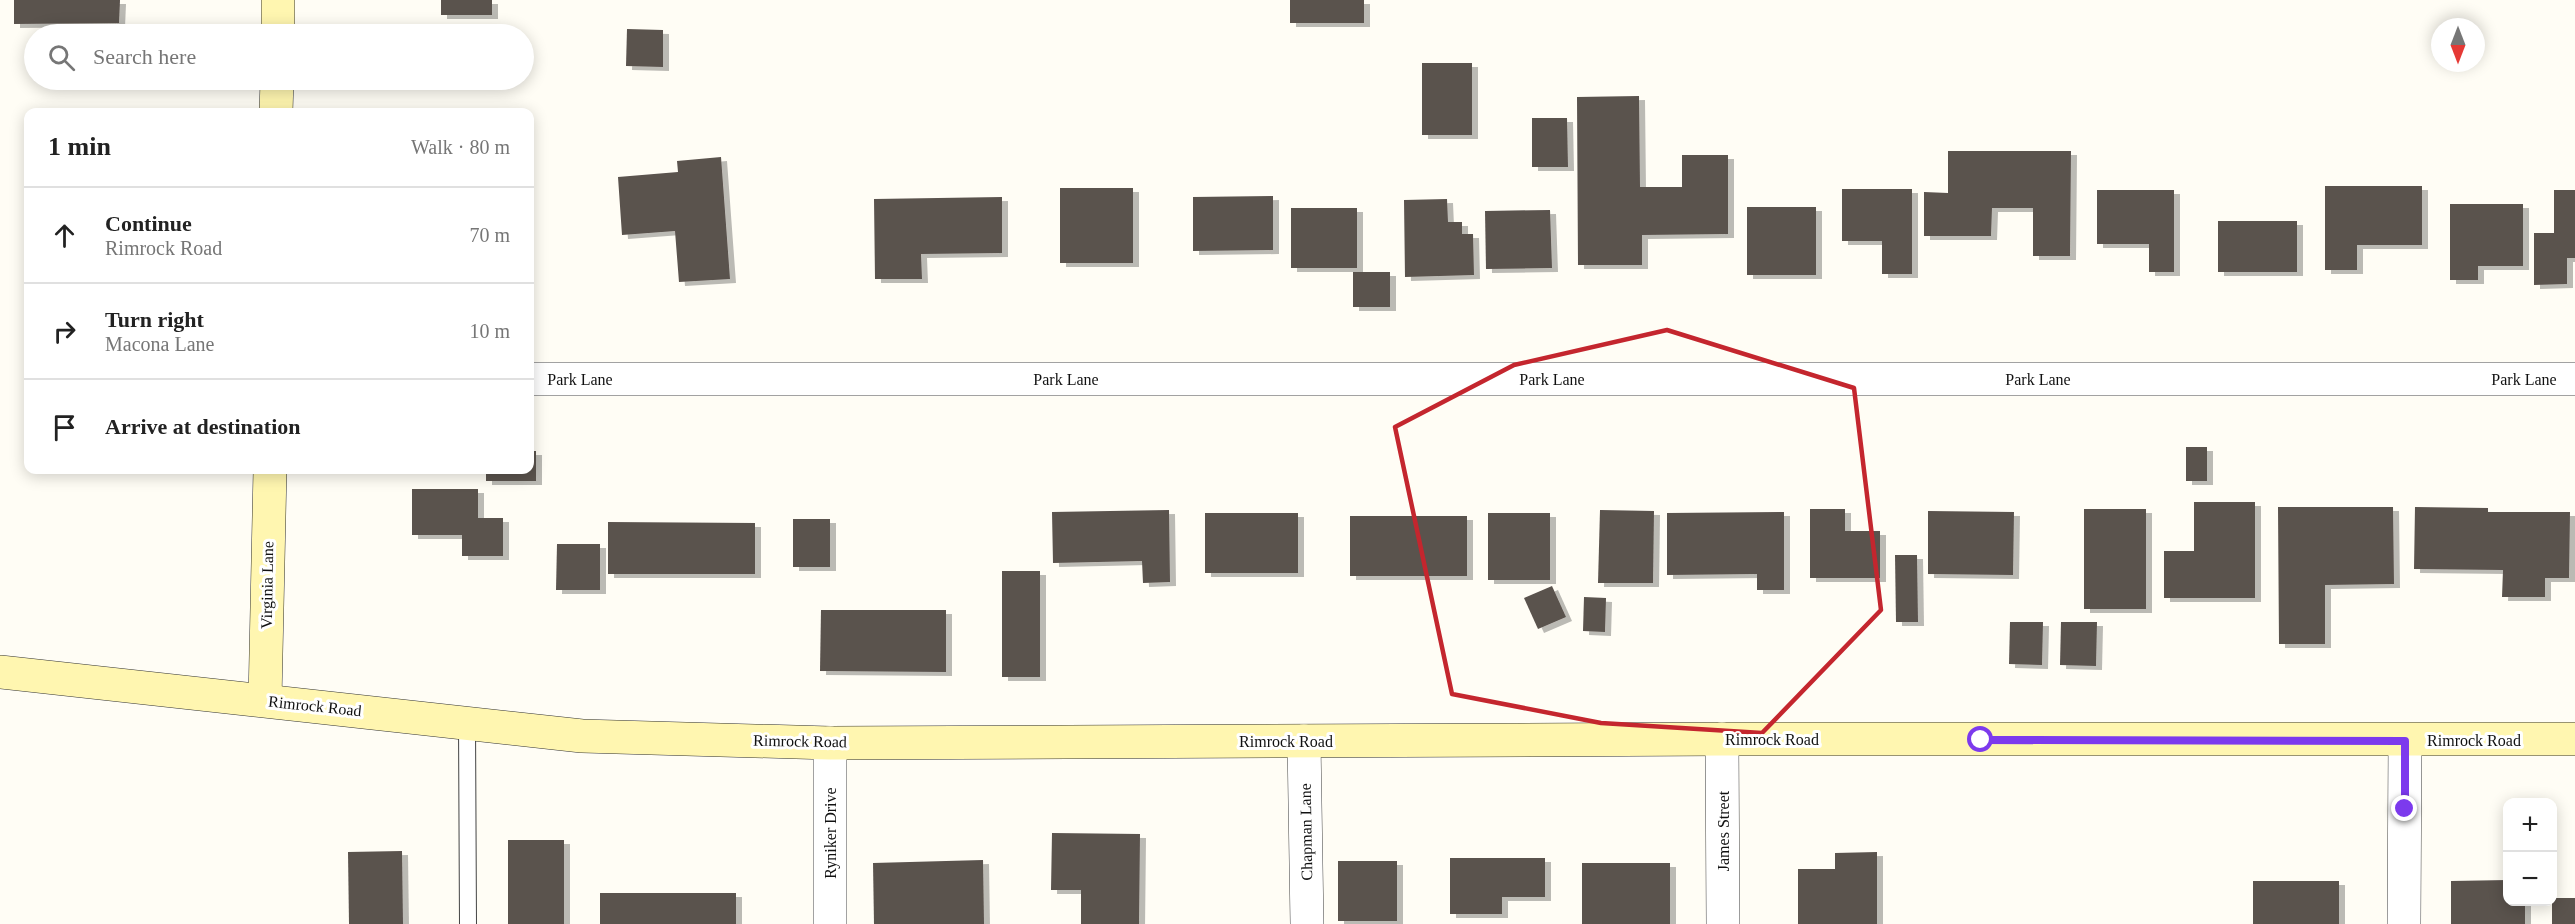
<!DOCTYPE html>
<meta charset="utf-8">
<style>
body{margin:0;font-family:Georgia,serif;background:#f6f6f6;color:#222}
.controls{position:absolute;right:18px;bottom:18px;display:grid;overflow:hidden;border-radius:12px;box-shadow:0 3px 15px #0003}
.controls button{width:54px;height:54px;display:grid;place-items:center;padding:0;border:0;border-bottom:2px solid #e0e0e0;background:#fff;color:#222;font:30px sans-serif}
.compass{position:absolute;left:2431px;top:18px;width:54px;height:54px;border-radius:50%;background:#fff;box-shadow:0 3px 15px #0003;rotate:180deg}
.stop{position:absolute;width:18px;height:18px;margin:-14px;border:4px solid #7c3aed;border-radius:50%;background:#fff}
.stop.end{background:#7c3aed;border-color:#fff;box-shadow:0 2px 6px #0008}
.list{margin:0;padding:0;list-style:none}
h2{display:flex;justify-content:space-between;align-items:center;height:78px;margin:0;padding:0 24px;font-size:26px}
h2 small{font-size:20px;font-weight:400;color:#767676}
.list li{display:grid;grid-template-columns:39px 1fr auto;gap:18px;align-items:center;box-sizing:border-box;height:96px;padding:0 24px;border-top:2px solid #e0e0e0}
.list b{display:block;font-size:22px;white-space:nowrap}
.list p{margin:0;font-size:20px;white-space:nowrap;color:#767676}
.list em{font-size:20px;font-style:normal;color:#767676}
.icon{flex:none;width:33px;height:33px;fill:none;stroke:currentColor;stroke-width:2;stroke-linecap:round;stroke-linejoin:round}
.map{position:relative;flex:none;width:2575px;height:924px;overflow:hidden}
.search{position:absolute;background:#fff;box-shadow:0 3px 15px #0003;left:24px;top:24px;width:510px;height:66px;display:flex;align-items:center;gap:15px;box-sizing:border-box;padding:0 21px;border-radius:33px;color:#767676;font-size:22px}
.panel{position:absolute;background:#fff;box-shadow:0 3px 15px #0003;left:24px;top:108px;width:510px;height:366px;border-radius:12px}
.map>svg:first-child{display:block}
.building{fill:#5a524d;filter:url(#shadow)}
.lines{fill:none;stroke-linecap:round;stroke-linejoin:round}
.lane-casing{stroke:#444;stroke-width:18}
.street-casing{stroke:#444;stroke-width:34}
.secondary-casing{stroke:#333;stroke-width:34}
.lane{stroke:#fff;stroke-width:16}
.street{stroke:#fff;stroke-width:33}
.secondary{stroke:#fff6b0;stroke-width:33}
.route{stroke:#7c3aed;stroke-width:8}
.marked{fill:none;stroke:#c4262e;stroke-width:4.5;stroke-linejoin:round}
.labels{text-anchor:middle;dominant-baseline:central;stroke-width:6;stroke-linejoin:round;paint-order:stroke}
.street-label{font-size:16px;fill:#111;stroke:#fff}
</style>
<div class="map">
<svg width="2575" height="924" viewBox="0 0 2575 924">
<defs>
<filter id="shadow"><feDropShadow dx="6" dy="4" stdDeviation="0" flood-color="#0004"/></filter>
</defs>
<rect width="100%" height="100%" fill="#fffdf5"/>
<!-- building -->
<g class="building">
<path d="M14,0H120L119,23L14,24Z"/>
<rect x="441" y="0" width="51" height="15"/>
<rect x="1290" y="0" width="74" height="23"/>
<path d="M627,29L663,30V67L626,66Z"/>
<rect x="1422" y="63" width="50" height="72"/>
<path d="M1639,96L1640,187H1682V155H1728V234L1642,235V265H1578L1577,97Z"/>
<rect x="431" y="109" width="48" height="3"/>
<path d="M1532,118H1567L1568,167H1532Z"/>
<path d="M1948,151H2071L2070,256H2033V208H1992L1991,236H1924V192L1948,193Z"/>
<path d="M721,157L730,279L679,282L675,231L622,235L618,177L678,172L677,161Z"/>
<path d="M2325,186H2422V245H2357V270H2325Z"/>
<rect x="1060" y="188" width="73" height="75"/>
<path d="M1842,189H1912V274H1882V241H1842Z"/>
<path d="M2097,190H2174V272H2149V244H2097Z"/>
<path d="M2554,190H2575V258H2567V284L2534,285V233H2554Z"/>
<path d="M1273,196V250L1193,251V197Z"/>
<path d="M1002,197V253L921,254L922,279H875L874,199Z"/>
<path d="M1447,199L1448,222H1462V234H1473L1474,275L1405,277L1404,200Z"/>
<path d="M2450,204H2523V266H2478V280H2450Z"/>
<rect x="1747" y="207" width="69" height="68"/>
<rect x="1291" y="208" width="66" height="60"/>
<path d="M1550,210L1552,268L1486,269L1485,211Z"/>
<rect x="2218" y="221" width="79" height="51"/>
<rect x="1353" y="272" width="37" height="35"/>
<rect x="2186" y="447" width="21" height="34"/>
<path d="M530,451H536V481H486V470H530Z"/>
<path d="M412,489H478V518H503V556H462V535H412Z"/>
<path d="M2194,502H2255V598H2164V551H2194Z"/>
<path d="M2278,507H2393L2394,584L2325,585V644H2279Z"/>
<path d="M2415,507L2488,508V512H2570L2569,578H2545V597H2502L2503,570L2414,569Z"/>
<path d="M1810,509H1845V531H1880V578H1810Z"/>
<rect x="2084" y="509" width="62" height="100"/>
<path d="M1169,510L1170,582L1143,583L1142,561L1053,563L1052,512Z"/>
<path d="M1600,510L1654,511L1653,583H1598Z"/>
<path d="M1928,511L2014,512L2013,575L1928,574Z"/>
<path d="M1784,512V590H1757V574L1667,575V513Z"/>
<rect x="1205" y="513" width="93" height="60"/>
<rect x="1488" y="513" width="62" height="67"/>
<rect x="1350" y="516" width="117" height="60"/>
<rect x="793" y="519" width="37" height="48"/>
<path d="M608,522L755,523V574H608Z"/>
<path d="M557,544H600V590H556Z"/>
<path d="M1895,555H1917L1918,622H1896Z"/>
<rect x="1002" y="571" width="38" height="106"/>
<path d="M1552,586L1566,617L1538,629L1524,598Z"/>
<path d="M1584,597L1606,598L1605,632L1583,631Z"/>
<path d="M821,610H946V672L820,671Z"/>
<path d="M2010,622H2043L2042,665L2009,664Z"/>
<path d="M2061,622H2097L2096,666L2060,665Z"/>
<path d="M1052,833L1140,834L1139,924H1081V890H1051Z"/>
<rect x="508" y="840" width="56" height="84"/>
<path d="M402,851L403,924H349L348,852Z"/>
<path d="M1877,852V924H1798V869H1835V853Z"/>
<path d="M1450,858H1545V897H1502V914H1450Z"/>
<path d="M983,860L984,924H874L873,863Z"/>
<rect x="1338" y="861" width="59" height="60"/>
<rect x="1582" y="863" width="88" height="61"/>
<path d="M2508,880V902H2525V924H2451V881Z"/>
<rect x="2253" y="881" width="86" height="43"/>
<rect x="600" y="893" width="136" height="31"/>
<rect x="2552" y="898" width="23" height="26"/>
</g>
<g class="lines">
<defs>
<path id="lane" d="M467,723L468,924"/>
<g id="street">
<path d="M530,379H2575"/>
<path d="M1722,739L1723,924"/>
<path d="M1304,741L1307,924"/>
<path d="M830,743V924"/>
<path d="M2404,924L2405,741"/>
</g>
<g id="secondary">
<path d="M278,34V0"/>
<path d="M276,112L277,80"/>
<path d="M0,672L582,736L830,743L1722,739H2575"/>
<path d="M265,700L270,470"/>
</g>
</defs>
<!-- lane casing -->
<use href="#lane" class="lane-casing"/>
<!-- street casing -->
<use href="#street" class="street-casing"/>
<!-- secondary casing -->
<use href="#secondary" class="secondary-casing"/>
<!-- lane -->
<use href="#lane" class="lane"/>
<!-- street -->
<use href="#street" class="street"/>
<!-- secondary -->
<use href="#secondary" class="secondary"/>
</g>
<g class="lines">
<!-- route -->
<path class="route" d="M1981,740L2405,741V809"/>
</g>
<!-- marked area -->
<path class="marked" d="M1667,330L1854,388L1881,610L1762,733L1601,723L1452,694L1395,427L1514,365Z"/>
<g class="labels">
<!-- street labels -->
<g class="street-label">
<text x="580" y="379">Park Lane</text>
<text x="1066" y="379">Park Lane</text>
<text x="1552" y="379">Park Lane</text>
<text x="2038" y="379">Park Lane</text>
<text x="2524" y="379">Park Lane</text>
<text transform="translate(267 585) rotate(-89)">Virginia Lane</text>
<text transform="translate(315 706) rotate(6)">Rimrock Road</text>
<text x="1772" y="739">Rimrock Road</text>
<text x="2474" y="740">Rimrock Road</text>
<text transform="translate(800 741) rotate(1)">Rimrock Road</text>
<text x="1286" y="741">Rimrock Road</text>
<text transform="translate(1723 831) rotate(-90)">James Street</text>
<text transform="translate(1306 832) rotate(-91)">Chapman Lane</text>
<text transform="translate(830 833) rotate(-90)">Ryniker Drive</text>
</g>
</g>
</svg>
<div class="controls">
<button>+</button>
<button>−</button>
</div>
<svg class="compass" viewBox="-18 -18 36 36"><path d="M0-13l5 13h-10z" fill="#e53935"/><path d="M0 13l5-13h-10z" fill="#767676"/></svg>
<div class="stop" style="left:1981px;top:740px"></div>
<div class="stop end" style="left:2405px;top:809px"></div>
<div class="search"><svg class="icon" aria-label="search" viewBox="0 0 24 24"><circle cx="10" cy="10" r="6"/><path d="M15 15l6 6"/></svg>Search here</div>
<section class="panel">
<h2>1 min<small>Walk · 80 m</small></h2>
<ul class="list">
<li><svg class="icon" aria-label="ahead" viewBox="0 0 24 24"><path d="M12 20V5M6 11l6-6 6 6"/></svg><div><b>Continue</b><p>Rimrock Road</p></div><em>70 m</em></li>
<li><svg class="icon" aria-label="right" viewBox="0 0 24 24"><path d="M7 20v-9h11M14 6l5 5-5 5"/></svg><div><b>Turn right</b><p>Macona Lane</p></div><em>10 m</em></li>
<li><svg class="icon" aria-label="arrive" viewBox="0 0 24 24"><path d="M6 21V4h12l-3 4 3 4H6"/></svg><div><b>Arrive at destination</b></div></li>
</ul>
</section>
</div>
